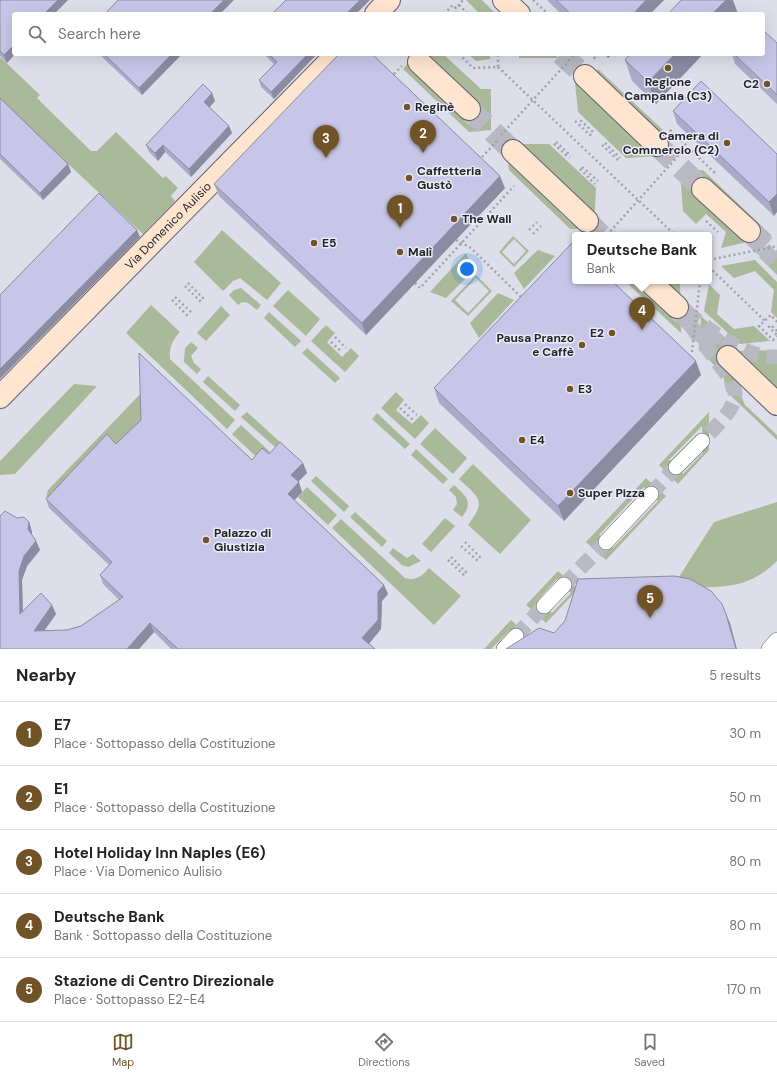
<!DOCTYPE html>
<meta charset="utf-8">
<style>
body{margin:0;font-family:"DM Sans",sans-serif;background:#f6f6f6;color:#222}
.you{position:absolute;left:467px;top:269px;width:14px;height:14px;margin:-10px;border:3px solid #fff;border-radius:50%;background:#1a73e8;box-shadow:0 0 0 6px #1a73e833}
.badge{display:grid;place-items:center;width:26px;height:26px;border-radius:50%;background:#705327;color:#fff;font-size:13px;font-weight:700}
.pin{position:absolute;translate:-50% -33px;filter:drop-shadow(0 1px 2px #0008)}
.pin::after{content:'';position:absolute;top:21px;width:14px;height:12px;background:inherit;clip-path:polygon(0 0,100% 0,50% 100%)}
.popup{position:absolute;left:572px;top:232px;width:140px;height:52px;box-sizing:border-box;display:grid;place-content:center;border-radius:4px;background:#fff;filter:drop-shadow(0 1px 3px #0005);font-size:13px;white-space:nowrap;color:#767676}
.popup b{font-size:15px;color:#222}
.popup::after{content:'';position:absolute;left:50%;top:100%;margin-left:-8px;border:8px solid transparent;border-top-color:#fff}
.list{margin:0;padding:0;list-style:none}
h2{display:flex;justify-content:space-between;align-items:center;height:52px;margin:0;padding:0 16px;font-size:17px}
h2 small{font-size:13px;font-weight:400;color:#767676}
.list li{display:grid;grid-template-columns:26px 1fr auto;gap:12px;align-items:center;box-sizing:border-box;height:64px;padding:0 16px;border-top:1px solid #e0e0e0}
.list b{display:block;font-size:15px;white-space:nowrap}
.list p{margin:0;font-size:13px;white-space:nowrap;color:#767676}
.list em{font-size:13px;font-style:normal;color:#767676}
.icon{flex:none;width:22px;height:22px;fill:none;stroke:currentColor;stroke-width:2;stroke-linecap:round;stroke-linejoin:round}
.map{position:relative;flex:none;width:777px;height:649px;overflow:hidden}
.search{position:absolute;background:#fff;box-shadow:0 4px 16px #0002;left:12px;right:12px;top:12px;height:44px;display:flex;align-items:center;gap:10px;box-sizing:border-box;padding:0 14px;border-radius:4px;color:#767676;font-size:15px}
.sheet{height:372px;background:#fff}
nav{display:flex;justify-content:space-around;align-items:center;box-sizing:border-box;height:56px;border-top:1px solid #e0e0e0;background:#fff;font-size:11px;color:#767676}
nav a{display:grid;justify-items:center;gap:2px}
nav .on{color:#705327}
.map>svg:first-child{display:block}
.green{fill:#a9b99a;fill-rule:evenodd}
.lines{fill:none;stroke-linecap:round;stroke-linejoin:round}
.street-tunnel{stroke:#b9b9c3;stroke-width:15;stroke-dasharray:15 8;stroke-linecap:butt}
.secondary-tunnel{stroke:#b9b9c3;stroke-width:22;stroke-dasharray:22 11;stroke-linecap:butt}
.street-casing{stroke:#63626d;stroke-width:16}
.secondary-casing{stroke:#63626d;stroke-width:24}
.path{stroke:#a2a2ab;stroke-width:2.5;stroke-dasharray:2 3;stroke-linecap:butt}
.street{stroke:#fff;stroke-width:15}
.secondary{stroke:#ffe5d0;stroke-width:22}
.wall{fill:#abaac8}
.shaded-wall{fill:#8b8ba2}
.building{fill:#c7c6e8;stroke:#8b8ba2}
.poi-dot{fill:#705327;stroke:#ebebf7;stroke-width:1.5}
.labels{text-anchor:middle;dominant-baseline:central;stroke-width:3;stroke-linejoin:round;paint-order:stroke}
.poi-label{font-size:12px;font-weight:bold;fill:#252429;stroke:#ebebf7;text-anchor:start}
.street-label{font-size:12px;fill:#252429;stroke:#ebebf7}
</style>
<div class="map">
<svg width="777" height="649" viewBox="0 0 777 649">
<rect width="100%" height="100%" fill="#dedeea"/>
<!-- green -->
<g class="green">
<path d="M466,0H482L496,14H480Z"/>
<path d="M416,54L412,70L469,125L470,94L428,54H443L481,89H491V130L469,132L403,69Z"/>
<path d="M468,54H490V59L476,61Z"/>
<rect x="519" y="54" width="38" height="4"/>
<path d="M0,57L40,95L37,98L91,151H97L116,132L163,178L166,176L178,188L171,196L175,201L143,234L0,100Z"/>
<path d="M599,70L664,131L662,156L626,158L578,112L574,73Z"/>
<path d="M506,144H549L596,188L594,229H570L509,170ZM514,152L534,155L585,204L587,221L570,222L519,172Z"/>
<path d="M703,170L772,236L721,248L726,232L706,214L696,224L683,211L680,172ZM703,189L757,231L733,232L703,204Z"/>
<path d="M222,230L281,283L267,300L240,278L233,281L223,291L194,262Z"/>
<path d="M513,236L529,251L514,267L499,252ZM514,239L526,251L514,264L502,252Z"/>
<path d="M538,250L555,256L524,289L514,273Z"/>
<path d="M466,253L473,271L446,298L430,292Z"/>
<path d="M777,256V275L759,257Z"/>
<path d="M755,260L777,282V318L771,312L774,290L755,271L734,278L721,266Z"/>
<path d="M476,275L492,291L468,316L451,301ZM476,278L489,291L468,313L455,300Z"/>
<path d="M625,281H631L676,322L677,307L665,281H680L681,333Z"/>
<path d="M709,284L720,295L717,314L734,329L754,326L770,341L740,344L704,311Z"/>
<path d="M241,288L261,305L257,310L248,303L242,302L238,305L229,295L234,290Z"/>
<path d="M288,290L320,319L306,336L273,306Z"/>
<path d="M498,293L514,300L479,338L470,323Z"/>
<path d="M151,305L180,332C172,341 169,347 170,359L235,420L227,429L126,333Z"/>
<path d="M221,306L230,315L206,341L197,333Z"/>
<path d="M269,312L301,341L295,347L264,318Z"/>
<path d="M701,316L740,351L777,350V394L725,345L728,357L741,382V395L745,405L777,435V440L726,391L723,374L699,350Z"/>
<path d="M326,325L335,333L327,342L342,357L351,348L359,356L345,372L311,341Z"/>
<path d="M191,342L198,348L191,356L194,363L201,369L197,374L184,362L185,348Z"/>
<path d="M307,348L340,378L335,383L302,353Z"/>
<path d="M208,376L240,405L235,411L203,382Z"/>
<path d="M74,384L97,386L15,474L0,475V461Z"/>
<path d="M144,390L145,429L60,497H46L48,490Z"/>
<path d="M396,392L404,400L396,410L412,424L421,415L429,423L415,439L381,408Z"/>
<path d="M247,412L280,442L275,447L241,417Z"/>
<path d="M709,412V450L678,484L659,465ZM702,426L703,453L683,474L669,460Z"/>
<path d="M377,413L410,444L405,449L372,419Z"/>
<path d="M241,425L270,452L262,462L232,434Z"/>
<path d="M435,428L467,458L453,474L420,444Z"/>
<path d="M416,449L448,479L443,484L411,455Z"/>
<path d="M473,464L531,520L500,554L468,525C487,500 479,498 459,479Z"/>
<path d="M316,476L349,506L344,512L311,481Z"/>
<path d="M646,478L666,496L606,560L586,542ZM644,487L658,501L613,548L599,535Z"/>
<path d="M454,485C466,496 474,502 462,517L453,510L457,504L456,497L449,490Z"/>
<path d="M307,487L337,515L328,525L298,497Z"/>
<path d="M777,502V561C745,593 714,586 672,588L714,522Z"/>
<path d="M355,512L387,541L382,547L350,517Z"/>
<path d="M445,518L455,526L431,552L422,544Z"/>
<path d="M341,519L405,578C417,581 422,576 429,568L461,596L434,625L332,528Z"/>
<path d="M393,548L407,558L413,554L421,561L408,567L402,565L389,553Z"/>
<path d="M558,571L578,589L546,623L526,605ZM557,579L571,593L552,613L538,600Z"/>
<path d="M511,620L532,639L524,643L510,630L492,648L493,649H484Z"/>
</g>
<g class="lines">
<!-- street-tunnel -->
<g class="street-tunnel">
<path d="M749,231L777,265"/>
<path d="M677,307L728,376C731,382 736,390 735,397C732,413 713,429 702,441"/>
<path d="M686,313C713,331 743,358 777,357"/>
<path d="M651,494L676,467"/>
<path d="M564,585L606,542"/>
<path d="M516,636L544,606"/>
</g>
<!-- secondary-tunnel -->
<g class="secondary-tunnel">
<path d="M561,54L585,76"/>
<path d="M469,109L513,151"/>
<path d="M657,145L703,189"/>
<path d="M587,221L601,235"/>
<path d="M749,231L777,258"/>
<path d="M677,307L728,357"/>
</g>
<defs>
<g id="street">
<path d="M676,467L702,441"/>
<path d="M606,542L651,494"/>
<path d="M544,606L564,585"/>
<path d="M504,649L516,636"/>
<path d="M769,649L777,640"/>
</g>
<g id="secondary">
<path d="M504,0L519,14"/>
<path d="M376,14L389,0"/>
<path d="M419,62L469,109"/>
<path d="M585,76L657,145"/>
<path d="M513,151L587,221"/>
<path d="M703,189L749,231"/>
<path d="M649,281L677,307"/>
<path d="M728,357L777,404"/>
<path id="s1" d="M0,397L337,54"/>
</g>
</defs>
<!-- street casing -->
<use href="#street" class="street-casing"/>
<!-- secondary casing -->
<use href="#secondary" class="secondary-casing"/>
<!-- path -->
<g class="path">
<path d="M533,0L548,14"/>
<path d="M459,5L468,14"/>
<path d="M444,14L453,5L456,8L463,0"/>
<path d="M459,54L473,68L498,67V54"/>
<path d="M590,54L597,60"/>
<path d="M498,67L675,235"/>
<path d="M394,74L402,66"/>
<path d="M575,121L590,135L593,132L578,118"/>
<path d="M670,130L717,175"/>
<path d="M501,135L575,54"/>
<path d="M556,142L571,156"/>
<path d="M605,143L620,158"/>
<path d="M554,144L569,158"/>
<path d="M602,145L618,160"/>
<path d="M482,157L497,141"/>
<path d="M582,167L598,181"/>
<path d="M580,169L595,184"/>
<path d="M706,221L718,232"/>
<path d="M529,230L537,222"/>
<path d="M533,234L541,226"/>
<path d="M607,235L687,146"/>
<path d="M456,240L471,248L523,299"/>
<path d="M709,260L777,246"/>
<path d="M709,267L765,321"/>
<path d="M188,283L205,300"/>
<path d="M415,283L420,288L514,186"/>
<path d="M185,286L202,303"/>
<path d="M175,297L192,313"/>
<path d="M172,300L189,317"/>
<path d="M777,322L771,315L759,326L773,340L777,336"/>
<path d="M777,331L771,325L769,327L777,335"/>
<path d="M335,337L346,348"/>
<path d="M331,342L342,352"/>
<path d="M692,352L700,281"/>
<path d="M405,404L417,415"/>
<path d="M400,408L413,420"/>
<path d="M465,542L481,558"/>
<path d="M461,546L478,561"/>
<path d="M451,557L467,573"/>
<path d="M448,560L465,576"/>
</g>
<!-- street -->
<use href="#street" class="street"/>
<!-- secondary -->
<use href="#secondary" class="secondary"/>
</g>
<!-- wall -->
<g class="wall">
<path d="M0,0H68L54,14H14V54H15L7,63L0,56Z"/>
<path d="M547,0H664L650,14H561Z"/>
<path d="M777,43V104L735,64L732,54H763Z"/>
<path d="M99,54H182L142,95Z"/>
<path d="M264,54H317L274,99L261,87L259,80L274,64Z"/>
<path d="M604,54H612L608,58Z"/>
<path d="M630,54H703L656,104L632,81L625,60Z"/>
<path d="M212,93L215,101L209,107L229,126L232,133L191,177L165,152L158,161L149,152L146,145Z"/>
<path d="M0,98L68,164L71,172L43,200L0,159Z"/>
<path d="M673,111L777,154L774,216L677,124Z"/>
<path d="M214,184L505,188L366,335L219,196Z"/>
<path d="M701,375L564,521L439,403L434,388Z"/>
<path d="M116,444L252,460L269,454L303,463L307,473L298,481L302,492L294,500L384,585L388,594L382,601L381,629L369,644L375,649H171L154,632L139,649H0L29,522L32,532V535L36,541L40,550L27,566L22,580L23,611L56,614L44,631L67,630L81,626L119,600L103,584L100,575L109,565L49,508L46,499Z"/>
</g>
<!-- shaded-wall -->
<g class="shaded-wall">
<path d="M58,0H68L54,14H44Z"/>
<path d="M224,0H234L220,14H210Z"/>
<path d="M360,0H370L356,14H346Z"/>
<path d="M646,0H664L650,14H633Z"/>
<path d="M726,0H733L738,14H712Z"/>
<path d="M14,45V54H15L7,63L4,55Z"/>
<path d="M172,54H182L142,95L139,88Z"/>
<path d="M308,54H317L274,99L271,92Z"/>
<path d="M606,54H612L608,58Z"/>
<path d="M675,54H703L656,104L648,82Z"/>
<path d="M212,93L215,101L207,110L204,102Z"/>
<path d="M229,126L232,133L191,177L189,169Z"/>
<path d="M163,145L165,152L158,161L155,153Z"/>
<path d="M68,164L71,172L43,200L40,193Z"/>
<path d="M500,176L505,188L366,335L362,323Z"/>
<path d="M777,194V212L774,216L769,202Z"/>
<path d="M137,230L140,237L0,379V369Z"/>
<path d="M696,361L701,375L564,521L558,506Z"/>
<path d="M303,463L307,473L295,485L291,475Z"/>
<path d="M299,482L302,492L291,504L288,494Z"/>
<path d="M29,522L32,532V539L28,529Z"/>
<path d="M36,541L40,550L27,566L22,580L23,623L20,614L19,571L24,556Z"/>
<path d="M384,585L388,594L382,601L381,629L366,647L362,638L378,592Z"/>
<path d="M52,605L56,614L37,641L34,631Z"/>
<path d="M726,614L730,623L737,649H736Z"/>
<path d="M150,623L154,632L139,649H127Z"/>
</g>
<!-- building -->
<g class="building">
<path d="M0,0H58L44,14H14V45L4,55L0,51Z"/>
<path d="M118,0H224L210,14H105Z"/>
<path d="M286,0H360L346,14H272Z"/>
<path d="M556,0H646L633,14H571Z"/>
<path d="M681,0H726L712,14H668Z"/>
<path d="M763,30L777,43V95L734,54H763Z"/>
<path d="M104,54H172L139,88Z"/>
<path d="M269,54H308L271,92L259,80L277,62Z"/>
<path d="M339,54H372L500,176L362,323L214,184Z"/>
<path d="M630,54H675L648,82L625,60Z"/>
<path d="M701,81L777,154V194L769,202L673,111Z"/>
<path d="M203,84L212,93L204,102L229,126L189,169L163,145L155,153L146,145Z"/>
<path d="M0,98L68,164L40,193L0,154Z"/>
<path d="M99,193L137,230L0,369V295Z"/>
<path d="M572,243L575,246V281H612L696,361L558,506L434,388Z"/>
<path d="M139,353L252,460L262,448L269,454L280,442L303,463L291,475L299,482L288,494L384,585L378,592V620L362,638L375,649H178L150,623L127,649H0V516L5,511L17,518L24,517L29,522L28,529L36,541L24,556L19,571L20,614L41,593L52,605L34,631L67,630L81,626L123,597L100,575L112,562L46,499L107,434L116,444L141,420Z"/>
<path d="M674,576L690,579L711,591L722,604L726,614L736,649H506L539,628L554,633L565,621L578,579Z"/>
</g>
<!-- markers -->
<g class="poi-dot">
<circle cx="668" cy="68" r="4"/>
<circle cx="767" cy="84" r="4"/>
<circle cx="407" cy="107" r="4"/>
<circle cx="727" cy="143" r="4"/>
<circle cx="409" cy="178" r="4"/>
<circle cx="454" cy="219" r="4"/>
<circle cx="314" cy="243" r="4"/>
<circle cx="400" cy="252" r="4"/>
<circle cx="612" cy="333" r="4"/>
<circle cx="582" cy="345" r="4"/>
<circle cx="570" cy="389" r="4"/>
<circle cx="522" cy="440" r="4"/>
<circle cx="570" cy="493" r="4"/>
<circle cx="206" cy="540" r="4"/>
</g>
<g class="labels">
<!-- poi labels -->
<g class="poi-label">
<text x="668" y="82" text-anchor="middle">Regione<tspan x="668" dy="14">Campania (C3)</tspan></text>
<text x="759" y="84" text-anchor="end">C2</text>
<text x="415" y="107">Reginè</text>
<text x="719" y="136" text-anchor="end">Camera di<tspan x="719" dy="14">Commercio (C2)</tspan></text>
<text x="417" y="171">Caffetteria<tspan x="417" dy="14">Gustò</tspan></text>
<text x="462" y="219">The Wall</text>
<text x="322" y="243">E5</text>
<text x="408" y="252">Malì</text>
<text x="604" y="333" text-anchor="end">E2</text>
<text x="574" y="338" text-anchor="end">Pausa Pranzo<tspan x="574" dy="14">e Caffè</tspan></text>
<text x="578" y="389">E3</text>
<text x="530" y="440">E4</text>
<text x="578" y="493">Super Pizza</text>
<text x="214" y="533">Palazzo di<tspan x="214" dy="14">Giustizia</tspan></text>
</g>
<!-- street labels -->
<g class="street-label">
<text stroke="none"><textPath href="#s1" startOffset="240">Via Domenico Aulisio</textPath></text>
</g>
</g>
</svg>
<div class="you"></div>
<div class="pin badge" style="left:400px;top:228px">1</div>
<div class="pin badge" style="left:423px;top:153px">2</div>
<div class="pin badge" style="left:326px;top:158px">3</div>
<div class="pin badge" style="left:642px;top:330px">4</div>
<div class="popup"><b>Deutsche Bank</b>Bank</div>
<div class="pin badge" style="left:650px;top:618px">5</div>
<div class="search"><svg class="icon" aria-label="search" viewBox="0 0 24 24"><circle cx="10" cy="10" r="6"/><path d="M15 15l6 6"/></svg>Search here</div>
</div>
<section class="sheet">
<h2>Nearby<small>5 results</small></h2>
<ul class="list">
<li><span class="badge">1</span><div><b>E7</b><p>Place · Sottopasso della Costituzione</p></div><em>30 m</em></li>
<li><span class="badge">2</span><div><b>E1</b><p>Place · Sottopasso della Costituzione</p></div><em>50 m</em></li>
<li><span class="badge">3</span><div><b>Hotel Holiday Inn Naples (E6)</b><p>Place · Via Domenico Aulisio</p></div><em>80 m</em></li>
<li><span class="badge">4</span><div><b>Deutsche Bank</b><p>Bank · Sottopasso della Costituzione</p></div><em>80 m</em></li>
<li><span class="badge">5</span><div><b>Stazione di Centro Direzionale</b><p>Place · Sottopasso E2-E4</p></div><em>170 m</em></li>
</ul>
</section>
<nav>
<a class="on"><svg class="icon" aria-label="map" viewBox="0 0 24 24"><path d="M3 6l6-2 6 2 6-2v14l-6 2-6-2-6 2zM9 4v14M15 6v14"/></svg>Map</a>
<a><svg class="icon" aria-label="directions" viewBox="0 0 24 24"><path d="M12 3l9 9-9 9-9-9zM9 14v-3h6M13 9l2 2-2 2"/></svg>Directions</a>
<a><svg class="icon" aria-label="saved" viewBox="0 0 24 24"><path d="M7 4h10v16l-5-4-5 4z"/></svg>Saved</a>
</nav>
